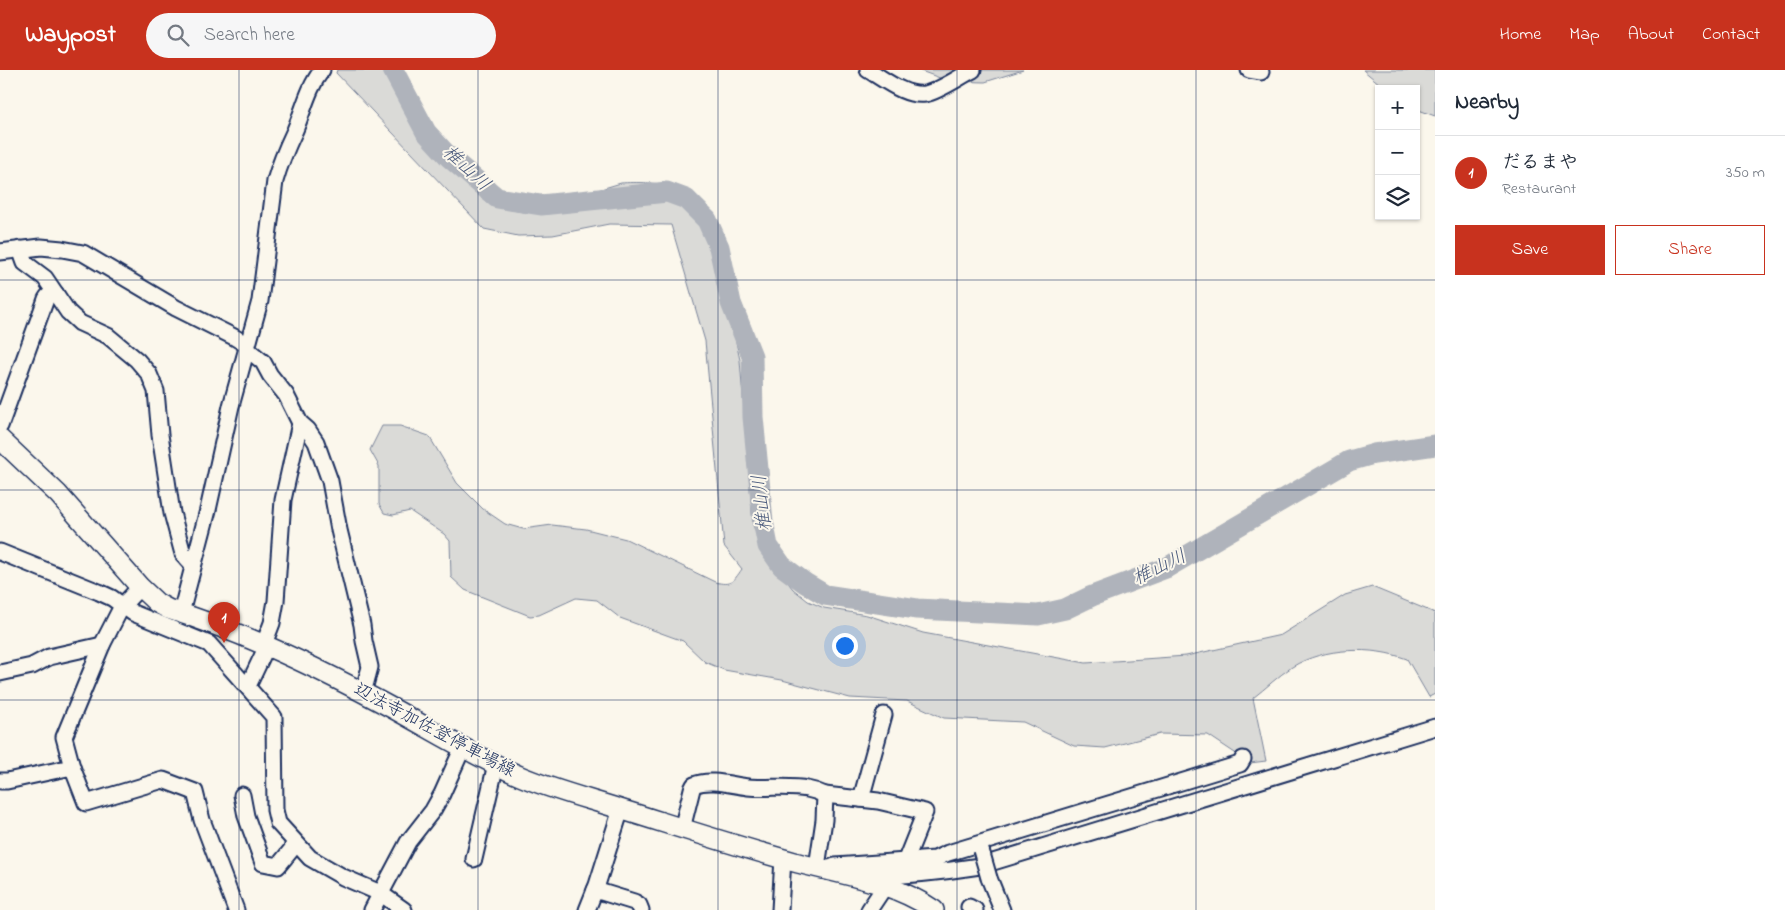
<!DOCTYPE html>
<meta charset="utf-8">
<style>
body{margin:0;font-family:"Indie Flower","Klee One",sans-serif;background:#f6f6f7;color:#1f2937}
.controls{position:absolute;right:15px;top:15px;display:grid;overflow:hidden;border-radius:0px;box-shadow:0 1px 4px #0004}
.controls button{width:45px;height:45px;display:grid;place-items:center;padding:0;border:0;border-bottom:1px solid #e0e1e3;background:#fff;color:#1f2937;font:25px sans-serif}
.you{position:absolute;left:844px;top:575px;width:18px;height:18px;margin:-12px;border:4px solid #fff;border-radius:50%;background:#1a73e8;box-shadow:0 0 0 8px #1a73e833}
.badge{display:grid;place-items:center;width:32px;height:32px;border-radius:50%;background:#c8321e;color:#fff;font-size:16px;font-weight:700}
.pin{position:absolute;translate:-50% -41px;filter:drop-shadow(0 1px 2px #0008)}
.pin::after{content:'';position:absolute;top:26px;width:18px;height:15px;background:inherit;clip-path:polygon(0 0,100% 0,50% 100%)}
.list{margin:0;padding:0;list-style:none}
h2{display:flex;justify-content:space-between;align-items:center;height:65px;margin:0;padding:0 20px;font-size:21px}
h2 small{font-size:16px;font-weight:400;color:#747a83}
.list li{display:grid;grid-template-columns:32px 1fr auto;gap:15px;align-items:center;box-sizing:border-box;height:75px;padding:0 20px;border-top:1px solid #e0e1e3}
.list b{display:block;font-size:19px;white-space:nowrap}
.list p{margin:0;font-size:16px;white-space:nowrap;color:#747a83}
.list em{font-size:16px;font-style:normal;color:#747a83}
.actions{display:flex;gap:10px;padding:15px 20px}
.actions a{flex:1;padding:11px 0;border:1px solid #c8321e;border-radius:0px;text-align:center;font-size:18px;color:#c8321e}
.actions .main{background:#c8321e;color:#fff}
.icon{flex:none;width:28px;height:28px;fill:none;stroke:currentColor;stroke-width:2;stroke-linecap:round;stroke-linejoin:round}
.map{position:relative;flex:none;width:1435px;height:840px;overflow:hidden}
header{display:flex;align-items:center;gap:30px;box-sizing:border-box;height:70px;padding:0 25px;background:#c8321e;color:#fff}
header strong{font-size:24px}
nav{display:flex;gap:28px;margin-inline-start:auto;font-size:18px}
.search{width:350px;height:45px;background:#f6f6f7;display:flex;align-items:center;gap:12px;box-sizing:border-box;padding:0 18px;border-radius:28px;color:#747a83;font-size:19px}
main{display:flex}
aside{flex:1;background:#fff}
.map>svg:first-child{display:block}
.green{fill:#dadad7;stroke:#7a849a}
.lines{fill:none;stroke-linecap:round;stroke-linejoin:round}
.river{stroke:#afb3bb;stroke-width:21}
.minor-casing{stroke:#1b2f5e;stroke-width:19}
.major-casing{stroke:#1b2f5e;stroke-width:22}
.minor{stroke:#fbf7ec;stroke-width:15}
.major{stroke:#fbf7ec;stroke-width:19}
.minor-bridge-casing{stroke:#1b2f5e;stroke-width:19;stroke-linecap:butt}
.minor-bridge{stroke:#fbf7ec;stroke-width:15}
.grid{fill:none;stroke:#1b2f5e;stroke-width:1;stroke-opacity:0.55}
.labels{text-anchor:middle;dominant-baseline:central;stroke-width:4;stroke-linejoin:round;paint-order:stroke}
.street-label{font-size:18px;fill:#1b2f5e;stroke:#fbf7ec}
.water-label{font-size:19px;font-style:italic;fill:#47577a;stroke:#fbf7ec}
</style>
<header>
<strong>Waypost</strong>
<div class="search"><svg class="icon" aria-label="search" viewBox="0 0 24 24"><circle cx="10" cy="10" r="6"/><path d="M15 15l6 6"/></svg>Search here</div>
<nav><a>Home</a><a>Map</a><a>About</a><a>Contact</a></nav>
</header>
<main>
<div class="map">
<svg width="1435" height="840" viewBox="0 0 1435 840">
<rect width="100%" height="100%" fill="#fbf7ec"/>
<filter id="ink" filterUnits="userSpaceOnUse"><feTurbulence type="fractalNoise" baseFrequency=".02" numOctaves="2"/><feDisplacementMap in="SourceGraphic" scale="10" xChannelSelector="R" yChannelSelector="G"/><feConvolveMatrix kernelMatrix="1 2 1 2 8 2 1 2 1" color-interpolation-filters="sRGB"/></filter>
<g filter="url(#ink)">
<!-- green -->
<g class="green">
<path d="M337,0H384L458,107L496,137L523,142L621,113C633,112 665,112 675,118C690,128 702,144 711,159L740,290L753,455L760,474L769,489L793,519L808,531L824,538L867,545L923,563L1086,593L1186,586L1281,565L1345,525L1372,517L1435,543V624L1429,627L1407,589C1372,576 1324,577 1292,597C1278,606 1266,618 1253,628L1266,691L1250,693L1208,665L1160,664L1105,678L1074,676L1023,652L944,648L907,631L850,628L782,610L724,600L705,592L683,571L620,548L597,530L576,528L539,545L530,546L465,520L451,507L450,471L444,464L410,441L393,445L384,443L379,434V396L370,380L382,356H400L429,366L457,413L483,439L505,454L523,459L552,455L586,459L626,469L715,512C731,516 733,512 742,499L724,476L705,271L671,155L609,154L553,165L518,166L484,159L336,3Z"/>
<path d="M918,0H1023L985,12L948,11Z"/>
<path d="M1363,0H1435V46L1416,39V19H1386Z"/>
</g>
<g class="lines">
<!-- river -->
<path class="river" d="M393,0L426,62L449,87L497,128L541,135L667,122L686,129L707,150L719,177L731,233L752,286L753,347L763,451L768,476L782,496L805,513L825,525L917,539L1038,545L1065,539L1092,526L1166,498L1349,391L1374,384L1435,375"/>
<defs>
<g id="minor">
<path d="M868,0C884,9 905,27 925,24C940,21 959,7 973,0"/>
<path d="M1249,0L1261,2"/>
<path d="M20,179L25,193L45,208L68,242L80,253L108,266L137,290L149,304L156,321L160,365L172,443L183,484L193,495"/>
<path d="M0,182L41,177L62,179L83,183L176,238L234,267L247,275"/>
<path d="M247,279L263,292L270,305L286,325L300,353L308,360L316,372L330,411L339,460L362,555L364,571L370,597L363,623"/>
<path d="M0,356L46,229L48,226L56,224"/>
<path d="M0,482L99,522L112,528L133,543L209,574L274,647L275,740L278,753L310,788L343,807L380,823L404,840"/>
<path d="M140,517L122,536L102,575L64,667L72,697L86,733L163,710L195,722L202,750L236,840"/>
<path d="M181,543L208,440L231,336L260,231L275,111C280,93 287,77 295,60C304,39 308,18 322,0"/>
<path d="M264,574L272,553L276,531L283,430L300,353"/>
<path d="M0,603L32,596L49,587L102,575"/>
<path d="M248,616L267,576"/>
<path d="M0,711H7L72,697"/>
<path d="M242,725L246,746L263,793L278,796L292,779L294,771"/>
<path d="M825,725L878,731L925,742L905,792"/>
<path d="M861,729L884,645"/>
<path d="M682,759L692,719L694,715C710,708 731,715 748,717C767,719 788,715 807,719C813,720 819,722 825,725L824,750L817,797"/>
<path d="M474,789L496,694"/>
<path d="M828,799L835,796L935,789L948,783L1240,694L1243,689"/>
<path d="M865,807C905,806 942,802 980,796L1435,657"/>
<path d="M989,808L1002,840"/>
<path d="M595,820L634,832L639,835L641,840"/>
<path d="M969,837L975,840"/>
<path d="M372,840L408,772L433,740L442,724L463,677"/>
<path d="M587,840L597,815L621,739"/>
<path d="M780,840L783,788"/>
<path d="M869,840L885,816"/>
</g>
<path id="major" d="M0,369L58,424L140,517L157,533L168,539C246,563 320,599 392,638C434,661 476,687 520,706C553,720 589,729 623,740C681,758 739,777 798,793C845,805 893,812 934,840"/>
</defs>
<!-- minor casing -->
<use href="#minor" class="minor-casing"/>
<!-- major casing -->
<use href="#major" class="major-casing"/>
<!-- minor -->
<use href="#minor" class="minor"/>
<!-- major -->
<use href="#major" class="major"/>
<defs>
<path id="minor-bridge" d="M981,780L989,808"/>
</defs>
<!-- minor-bridge casing -->
<use href="#minor-bridge" class="minor-bridge-casing"/>
<!-- minor-bridge -->
<use href="#minor-bridge" class="minor-bridge"/>
</g>
</g>
<!-- grid -->
<path class="grid" d="M239,0V840M478,0V840M718,0V840M957,0V840M1196,0V840M0,210H1435M0,420H1435M0,630H1435"/>
<g class="labels">
<!-- street labels -->
<g class="street-label">
<text transform="translate(434 661) rotate(28)">辺法寺加佐登停車場線</text>
</g>
<!-- water labels -->
<g class="water-label">
<text transform="translate(466 99) rotate(43)">椎山川</text>
<text transform="translate(763 433) rotate(-96)">椎山川</text>
<text transform="translate(1160 498) rotate(-26)">椎山川</text>
</g>
</g>
</svg>
<div class="controls">
<button>+</button>
<button>−</button>
<button><svg class="icon" aria-label="layers" viewBox="0 0 24 24"><path d="M12 4l9 5-9 5-9-5zM3 14l9 5 9-5"/></svg></button>
</div>
<div class="you"></div>
<div class="pin badge" style="left:224px;top:573px">1</div>
</div>
<aside>
<h2>Nearby<small></small></h2>
<ul class="list">
<li><span class="badge">1</span><div><b>だるまや</b><p>Restaurant</p></div><em>350 m</em></li>
</ul>
<div class="actions"><a class="main">Save</a><a>Share</a></div>
</aside>
</main>
